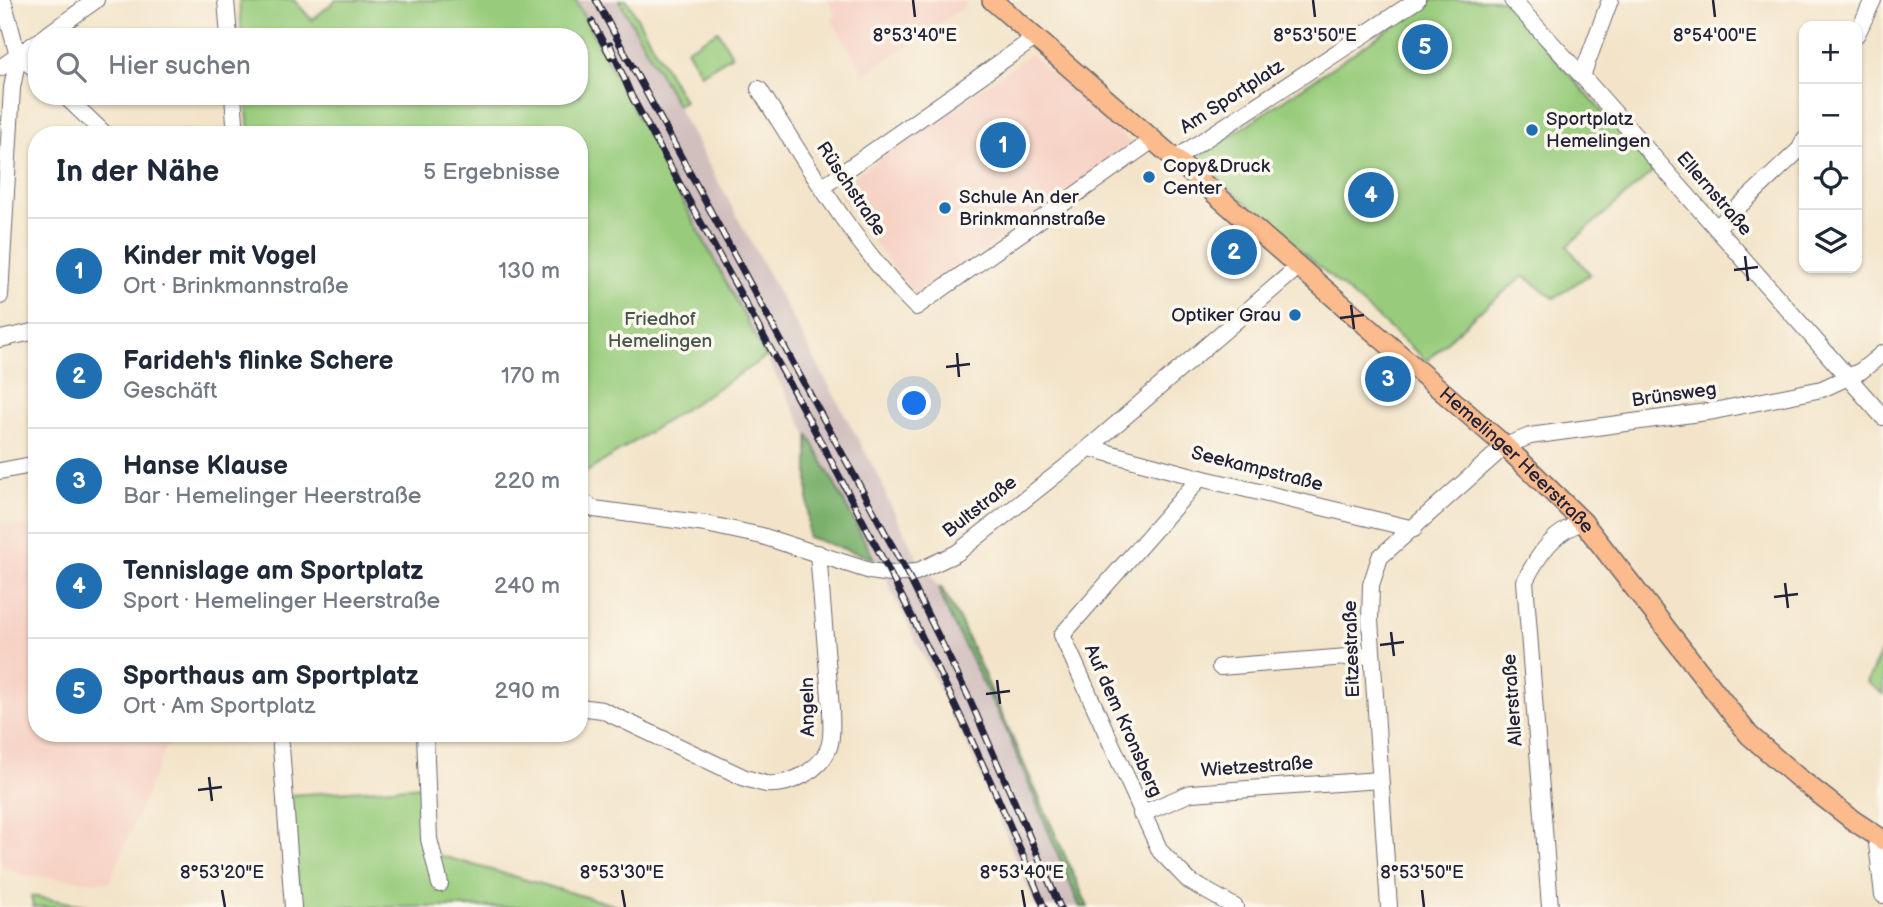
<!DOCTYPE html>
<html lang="de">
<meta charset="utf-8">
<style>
body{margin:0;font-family:"Balsamiq Sans",sans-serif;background:#f2f2f3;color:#1f2937}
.controls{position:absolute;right:21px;top:21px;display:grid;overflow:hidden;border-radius:14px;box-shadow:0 2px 5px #0004}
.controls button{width:63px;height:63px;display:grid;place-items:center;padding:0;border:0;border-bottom:2px solid #e0e1e3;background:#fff;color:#1f2937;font:35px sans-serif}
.you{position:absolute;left:915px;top:404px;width:24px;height:24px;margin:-18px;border:5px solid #fff;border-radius:50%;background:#1a73e8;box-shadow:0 0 0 10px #1a73e833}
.badge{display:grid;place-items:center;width:46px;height:46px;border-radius:50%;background:#1f6fb2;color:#fff;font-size:23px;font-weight:700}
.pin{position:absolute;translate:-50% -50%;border:4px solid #fff;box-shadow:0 2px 7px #0006}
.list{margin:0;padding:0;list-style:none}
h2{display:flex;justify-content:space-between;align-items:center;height:91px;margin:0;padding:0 28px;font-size:30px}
h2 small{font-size:23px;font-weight:400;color:#747a83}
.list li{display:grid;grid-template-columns:46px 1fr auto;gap:21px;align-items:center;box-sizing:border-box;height:105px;padding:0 28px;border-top:2px solid #e0e1e3}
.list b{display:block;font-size:26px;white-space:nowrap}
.list p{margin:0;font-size:23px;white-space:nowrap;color:#747a83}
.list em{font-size:23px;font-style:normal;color:#747a83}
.icon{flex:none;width:38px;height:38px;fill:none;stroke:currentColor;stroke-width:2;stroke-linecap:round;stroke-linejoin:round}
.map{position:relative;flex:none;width:1883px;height:907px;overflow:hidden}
.search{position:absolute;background:#fff;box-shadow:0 2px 5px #0004;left:28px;top:28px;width:560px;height:77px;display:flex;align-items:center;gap:18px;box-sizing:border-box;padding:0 24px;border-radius:28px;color:#747a83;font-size:26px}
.panel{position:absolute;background:#fff;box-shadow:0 2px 5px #0004;left:28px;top:126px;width:560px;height:616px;border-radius:28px}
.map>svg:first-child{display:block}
.built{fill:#f6d2c4}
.industrial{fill:#d1bfbe}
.green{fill:#98cc7c;stroke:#5d775c;stroke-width:2}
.forest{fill:#7ab06c;stroke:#4e6954;stroke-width:2}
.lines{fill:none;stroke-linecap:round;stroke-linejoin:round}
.minor-casing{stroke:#6b666d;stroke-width:18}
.major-casing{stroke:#6b666d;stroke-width:22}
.minor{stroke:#fff;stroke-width:16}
.major{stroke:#fbbb8c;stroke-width:19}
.rail-casing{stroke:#22223b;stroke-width:7}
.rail{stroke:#fbf7ec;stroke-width:4.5;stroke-dasharray:13;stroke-linecap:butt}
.ticks{fill:none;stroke:#22223b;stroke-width:2.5}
.poi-dot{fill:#1f6fb2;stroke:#fbf7ec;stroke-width:2.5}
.labels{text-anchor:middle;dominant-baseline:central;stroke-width:7;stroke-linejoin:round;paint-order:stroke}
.street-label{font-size:19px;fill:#22223b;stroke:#fbf7ec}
.poi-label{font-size:19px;fill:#22223b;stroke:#fbf7ec;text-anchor:start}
.park-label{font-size:19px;fill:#45554e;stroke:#fbf7ec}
.ticks-label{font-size:18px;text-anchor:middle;fill:#22223b;stroke:#fbf7ec;stroke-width:7;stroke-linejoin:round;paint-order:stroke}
</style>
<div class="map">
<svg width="1883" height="907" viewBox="0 0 1883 907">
<rect width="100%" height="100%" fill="#fbf7ec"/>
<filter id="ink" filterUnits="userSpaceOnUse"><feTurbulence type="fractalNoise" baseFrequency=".0143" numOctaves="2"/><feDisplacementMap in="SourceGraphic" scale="14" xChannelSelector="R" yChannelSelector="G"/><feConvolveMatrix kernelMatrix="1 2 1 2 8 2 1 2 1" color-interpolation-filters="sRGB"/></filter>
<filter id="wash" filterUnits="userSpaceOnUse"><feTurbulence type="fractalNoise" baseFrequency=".00686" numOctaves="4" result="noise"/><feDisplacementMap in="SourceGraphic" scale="28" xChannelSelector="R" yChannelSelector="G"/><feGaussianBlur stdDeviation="1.57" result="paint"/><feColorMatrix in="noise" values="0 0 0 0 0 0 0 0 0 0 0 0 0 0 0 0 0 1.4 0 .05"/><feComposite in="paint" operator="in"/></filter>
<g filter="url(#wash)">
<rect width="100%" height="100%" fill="#f3e4c9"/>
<!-- built -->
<g class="built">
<path d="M828,0H962L967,5L865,74L831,19L836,16Z"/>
<path d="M1031,54L1132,144L918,298L909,290L840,196V186Z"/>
<path d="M0,524L37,528V733H172L109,883L23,875L0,865Z"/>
</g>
<!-- industrial -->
<path class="industrial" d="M575,0H627L684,101L677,106L881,481L887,498L918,559L925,562L942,595L944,605L1005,727L1080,907H1036L978,768L894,596L879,561L874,559Z"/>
<!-- green -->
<g class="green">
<path d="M239,0H294L312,20L336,0H575L766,357L579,477V135H249L246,96H579V37H242Z"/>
<path d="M619,0H627L684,101L677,105Z"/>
<path d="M1432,0H1504L1654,171L1567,246L1590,274L1554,298L1524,276L1475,315L1427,361L1196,159Z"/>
<path d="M718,31L732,55L701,74L687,49Z"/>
<path d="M1883,648V694L1867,682Z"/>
<path d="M423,786L428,852L621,907H299L291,795Z"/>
<path d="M31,896L94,907H33Z"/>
</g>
<!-- forest -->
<g class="forest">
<path d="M808,434L874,559L808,537Z"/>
<path d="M941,587L961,623L1088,907H1080L1005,727L944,605L939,588Z"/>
</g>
</g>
<g filter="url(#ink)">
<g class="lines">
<defs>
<g id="minor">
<path d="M226,0L229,37"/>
<path d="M1512,0L1582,76L1883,417"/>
<path d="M1857,34L1873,0"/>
<path d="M44,37L96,0"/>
<path d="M18,56L37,70"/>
<path d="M0,68L37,42"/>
<path d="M1582,76L1610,0"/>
<path d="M759,89C807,164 853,244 916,307L1153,140"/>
<path d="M65,96L106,135"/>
<path d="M233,96L236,135"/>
<path d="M1175,159L1417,0"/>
<path d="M822,187L1035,38"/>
<path d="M1716,228L1800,149L1804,140"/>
<path d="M0,296L12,88L18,56L3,0"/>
<path d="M0,339L37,331"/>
<path d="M1090,448L1200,478L1414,529"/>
<path d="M0,471L37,464"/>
<path d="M1200,478L1062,635L1160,851L1189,881L1235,907"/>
<path d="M579,499L594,509L706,524L762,536L870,571L891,574L916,572L957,553L1077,458L1297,268"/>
<path d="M1220,667L1372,655"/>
<path d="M579,707L602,710L745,778C752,780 760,783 767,784C790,786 821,770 829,747C833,736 831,721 831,709L818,553"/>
<path d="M280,733L293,907"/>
<path d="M425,733L429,839L440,884"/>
<path d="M1141,814L1191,793L1380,780"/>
<path d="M1876,835L1883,895"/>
<path d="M1389,907L1370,620L1371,585L1380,557L1505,446L1530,436L1714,411L1822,389L1861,371L1883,353"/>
<path d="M1550,907L1525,581C1538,555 1554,531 1583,522"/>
</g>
<g id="major">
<path id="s1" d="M992,0L1505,446L1583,522L1749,735L1796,776L1854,821L1883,840"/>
</g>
</defs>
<!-- minor casing -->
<use href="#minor" class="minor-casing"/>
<!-- major casing -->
<use href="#major" class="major-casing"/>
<!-- minor -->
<use href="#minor" class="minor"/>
<!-- major -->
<use href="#major" class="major"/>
<defs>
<g id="rail">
<path d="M596,0L907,573L970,700L1060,907"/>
<path d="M592,22L611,57"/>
<path d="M610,45L632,97C777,363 931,626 1044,907"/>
</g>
</defs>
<!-- rail casing -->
<use href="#rail" class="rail-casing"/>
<!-- rail -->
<use href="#rail" class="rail"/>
</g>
</g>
<!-- ticks -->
<path class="ticks" d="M913,0L915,17M1313,0L1315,17M1713,0L1715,17M1745,256L1748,281M1734,270L1758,267M1351,305L1354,329M1340,318L1364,315M957,353L959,377M946,367L970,364M1785,583L1788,608M1774,597L1798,594M1391,632L1394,656M1380,645L1404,642M997,680L1000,704M986,694L1010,691M209,777L212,801M198,790L222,787M222,890L225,907M622,890L625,907M1022,890L1025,907M1422,890L1424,907"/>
<!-- markers -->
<g class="poi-dot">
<circle cx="1532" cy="130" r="7"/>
<circle cx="1149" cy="177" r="7"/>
<circle cx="945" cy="208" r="7"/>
<circle cx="1295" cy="315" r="7"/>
</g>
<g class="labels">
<!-- street labels -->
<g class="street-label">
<text transform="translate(1232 97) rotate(-33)">Am Sportplatz</text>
<text transform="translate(851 189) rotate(56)">Rüschstraße</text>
<text transform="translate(1714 194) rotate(49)">Ellernstraße</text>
<text transform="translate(1674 395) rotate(-8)">Brünsweg</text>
<text stroke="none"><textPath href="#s1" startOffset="698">Hemelinger Heerstraße</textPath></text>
<text transform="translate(1257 469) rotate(14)">Seekampstraße</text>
<text transform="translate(980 507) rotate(-38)">Bultstraße</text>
<text transform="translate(1352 649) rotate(-92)">Eitzestraße</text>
<text transform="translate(1513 700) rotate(-94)">Allerstraße</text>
<text transform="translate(808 707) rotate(-91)">Angeln</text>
<text transform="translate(1123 721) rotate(66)">Auf dem Kronsberg</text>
<text transform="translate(1257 767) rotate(-4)">Wietzestraße</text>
</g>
<!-- poi labels -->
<g class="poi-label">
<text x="1546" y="119">Sportplatz<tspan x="1546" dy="22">Hemelingen</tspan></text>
<text x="1163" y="166">Copy&amp;Druck<tspan x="1163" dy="22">Center</tspan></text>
<text x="959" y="197">Schule An der<tspan x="959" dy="22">Brinkmannstraße</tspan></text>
<text x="1281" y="315" text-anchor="end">Optiker Grau</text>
</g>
<!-- park labels -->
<g class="park-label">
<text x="660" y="319">Friedhof<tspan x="660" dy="22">Hemelingen</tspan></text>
</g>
</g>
<g class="ticks-label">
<text x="915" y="41">8°53'40"E</text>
<text x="1315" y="41">8°53'50"E</text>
<text x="1715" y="41">8°54'00"E</text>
<text x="222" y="878">8°53'20"E</text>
<text x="622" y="878">8°53'30"E</text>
<text x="1022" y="878">8°53'40"E</text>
<text x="1422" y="878">8°53'50"E</text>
</g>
</svg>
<div class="controls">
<button>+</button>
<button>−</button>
<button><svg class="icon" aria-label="locate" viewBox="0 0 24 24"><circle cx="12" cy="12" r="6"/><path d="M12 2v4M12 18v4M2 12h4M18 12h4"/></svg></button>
<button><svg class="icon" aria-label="layers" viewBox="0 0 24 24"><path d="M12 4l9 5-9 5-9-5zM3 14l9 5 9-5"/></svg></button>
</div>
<div class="you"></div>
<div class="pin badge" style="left:1003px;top:145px">1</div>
<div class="pin badge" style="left:1234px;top:252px">2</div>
<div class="pin badge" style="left:1388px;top:379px">3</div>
<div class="pin badge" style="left:1371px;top:195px">4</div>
<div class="pin badge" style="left:1425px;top:47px">5</div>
<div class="search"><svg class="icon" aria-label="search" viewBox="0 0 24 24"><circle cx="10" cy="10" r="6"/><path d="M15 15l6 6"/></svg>Hier suchen</div>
<section class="panel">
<h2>In der Nähe<small>5 Ergebnisse</small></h2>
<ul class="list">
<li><span class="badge">1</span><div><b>Kinder mit Vogel</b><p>Ort · Brinkmannstraße</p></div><em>130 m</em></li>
<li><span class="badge">2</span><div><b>Farideh's flinke Schere</b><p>Geschäft</p></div><em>170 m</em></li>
<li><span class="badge">3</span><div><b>Hanse Klause</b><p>Bar · Hemelinger Heerstraße</p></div><em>220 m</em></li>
<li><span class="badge">4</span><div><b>Tennislage am Sportplatz</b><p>Sport · Hemelinger Heerstraße</p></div><em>240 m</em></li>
<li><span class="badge">5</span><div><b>Sporthaus am Sportplatz</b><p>Ort · Am Sportplatz</p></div><em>290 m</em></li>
</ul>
</section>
</div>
